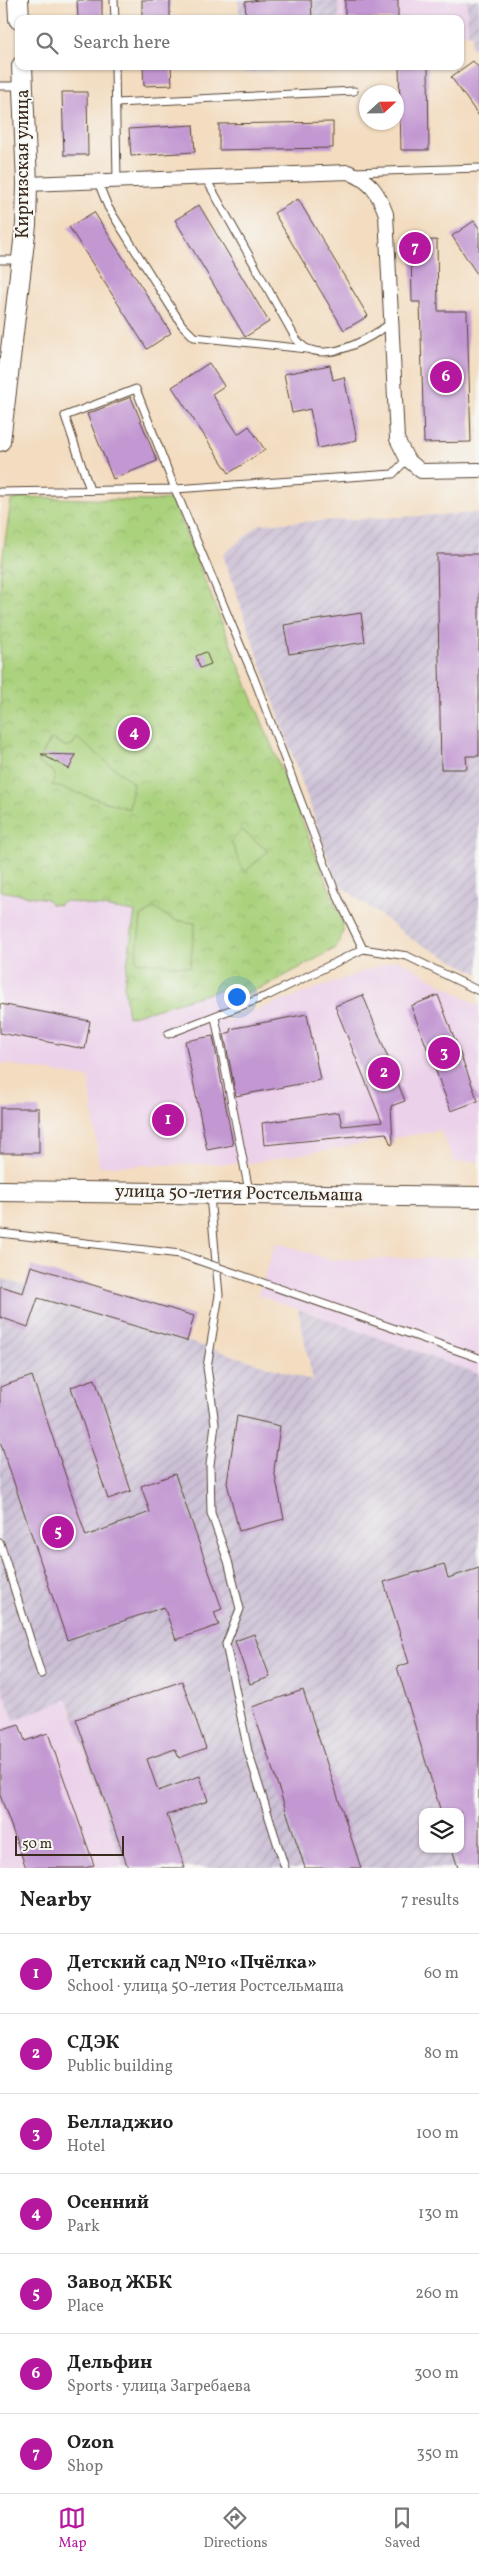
<!DOCTYPE html>
<meta charset="utf-8">
<style>
body{margin:0;font-family:Vollkorn,serif;background:#f6f6f6;color:#222}
.controls{position:absolute;right:15px;bottom:15px;display:grid;overflow:hidden;border-radius:10px;box-shadow:0 1px 4px #0004}
.controls button{width:45px;height:45px;display:grid;place-items:center;padding:0;border:0;border-bottom:1px solid #e0e0e0;background:#fff;color:#222;font:25px sans-serif}
.compass{position:absolute;left:359px;top:85px;width:45px;height:45px;border-radius:50%;background:#fff;box-shadow:0 1px 4px #0004;rotate:68deg}
.scale{position:absolute;left:15px;bottom:12px;width:109px;box-sizing:border-box;padding-left:5px;border:2px solid #3b2a1e;border-top:0;font-size:14px;line-height:18px;white-space:nowrap;color:#3b2a1e;-webkit-text-stroke:4px #f6f6f2;paint-order:stroke}
.you{position:absolute;left:236px;top:996px;width:18px;height:18px;margin:-12px;border:4px solid #fff;border-radius:50%;background:#1a73e8;box-shadow:0 0 0 8px #1a73e833}
.badge{display:grid;place-items:center;width:32px;height:32px;border-radius:50%;background:#b5179e;color:#fff;font-size:16px;font-weight:700}
.pin{position:absolute;translate:-50% -50%;border:2px solid #fff;box-shadow:0 1px 5px #0006}
.list{margin:0;padding:0;list-style:none}
h2{display:flex;justify-content:space-between;align-items:center;height:65px;margin:0;padding:0 20px;font-size:21px}
h2 small{font-size:16px;font-weight:400;color:#767676}
.list li{display:grid;grid-template-columns:32px 1fr auto;gap:15px;align-items:center;box-sizing:border-box;height:80px;padding:0 20px;border-top:1px solid #e0e0e0}
.list b{display:block;font-size:19px;white-space:nowrap}
.list p{margin:0;font-size:16px;white-space:nowrap;color:#767676}
.list em{font-size:16px;font-style:normal;color:#767676}
.icon{flex:none;width:28px;height:28px;fill:none;stroke:currentColor;stroke-width:2;stroke-linecap:round;stroke-linejoin:round}
.map{position:relative;flex:none;width:479px;height:1868px;overflow:hidden}
.search{position:absolute;background:#fff;box-shadow:0 1px 4px #0004;left:15px;right:15px;top:15px;height:55px;display:flex;align-items:center;gap:12px;box-sizing:border-box;padding:0 18px;border-radius:10px;color:#767676;font-size:19px}
.sheet{height:625px;background:#fff}
nav{display:flex;justify-content:space-around;align-items:center;box-sizing:border-box;height:70px;border-top:1px solid #e0e0e0;background:#fff;font-size:14px;color:#767676}
nav a{display:grid;justify-items:center;gap:2px}
nav .on{color:#b5179e}
.map>svg:first-child{display:block}
.built{fill:#ecd1ea}
.industrial{fill:url(#industrial-furrows);fill-rule:evenodd}
.park{fill:url(#park-crowns);stroke:#727e4e}
.pitch{fill:#aad27d;stroke:#727e4e}
.building{fill:#c398d2}
.lines{fill:none;stroke-linecap:round;stroke-linejoin:round}
.lane-casing{stroke:#574536;stroke-width:9}
.street-casing{stroke:#574536;stroke-width:16}
.secondary-casing{stroke:#574536;stroke-width:22}
.lane{stroke:#fff;stroke-width:7}
.street{stroke:#fff;stroke-width:14}
.secondary{stroke:#fff;stroke-width:20}
.lane-bridge-casing{stroke:#574536;stroke-width:9;stroke-linecap:butt}
.lane-bridge{stroke:#fff;stroke-width:7}
.labels{text-anchor:middle;dominant-baseline:central;stroke-width:4;stroke-linejoin:round;paint-order:stroke}
.street-label{font-size:18px;fill:#3b2a1e;stroke:#f6f6f2}
</style>
<div class="map">
<svg width="479" height="1868" viewBox="0 0 479 1868">
<defs>
<pattern id="industrial-furrows" width="10" height="10" patternUnits="userSpaceOnUse" patternTransform="scale(1.25)"><rect width="10" height="10" fill="#cbbfd5"/><path d="M-1 1l2-2M0 10L10 0M9 11l2-2" fill="none" stroke="#afa4b6"/></pattern>
<pattern id="park-crowns" width="20" height="18" patternUnits="userSpaceOnUse" patternTransform="scale(1.25)"><rect width="20" height="18" fill="#aad27d"/><path d="M2 6a3 3 0 1 1 6 0M12 15a3 3 0 1 1 6 0" fill="none" stroke="#93b46c"/></pattern>
</defs>
<rect width="100%" height="100%" fill="#f6f6f2"/>
<filter id="ink" filterUnits="userSpaceOnUse"><feTurbulence type="fractalNoise" baseFrequency=".02" numOctaves="2"/><feDisplacementMap in="SourceGraphic" scale="10" xChannelSelector="R" yChannelSelector="G"/><feConvolveMatrix kernelMatrix="1 2 1 2 8 2 1 2 1" color-interpolation-filters="sRGB"/></filter>
<filter id="wash" filterUnits="userSpaceOnUse"><feTurbulence type="fractalNoise" baseFrequency=".0096" numOctaves="4" result="noise"/><feDisplacementMap in="SourceGraphic" scale="20" xChannelSelector="R" yChannelSelector="G"/><feGaussianBlur stdDeviation="1.12" result="paint"/><feColorMatrix in="noise" values="0 0 0 0 0 0 0 0 0 0 0 0 0 0 0 0 0 1.4 0 .05"/><feComposite in="paint" operator="in"/></filter>
<g filter="url(#wash)">
<rect width="100%" height="100%" fill="#f3dcbf"/>
<!-- built -->
<g class="built">
<path d="M338,0H467L468,34H460V19H339Z"/>
<path d="M0,891L48,899L52,904L59,905L65,901L135,911L124,985L128,1017L221,990L226,1021L398,959L479,1006V1161L454,1162L441,1130L250,1163L99,1166L89,1078L0,1063Z"/>
<path d="M276,1242L331,1260L479,1257V1374L258,1295Z"/>
<path d="M0,1681L14,1719L67,1698L124,1868H0Z"/>
</g>
<!-- industrial -->
<g class="industrial">
<path d="M238,0H338L339,19H240Z"/>
<path d="M467,0H479V48H471L472,35L468,34Z"/>
<path d="M243,66H333L243,73Z"/>
<path d="M479,513V974L413,940L337,883L223,555L260,524Z"/>
<path d="M31,1266L194,1316L187,1341L313,1381L298,1309L479,1374V1868H124L68,1699L14,1720L0,1681V1278L25,1286ZM423,1812H460V1849H423Z"/>
</g>
<!-- park -->
<path class="park" d="M24,497L148,501L172,499L342,920L343,932L336,948L266,986L223,1001L220,990L128,1017L124,985L135,912L65,901L59,905L51,904L47,899L0,891V575L11,501Z"/>
<!-- pitch -->
<g class="pitch">
<path d="M77,738L133,783L129,809L52,785L55,777L54,772L38,762L51,739L67,747L73,744Z"/>
<path d="M242,830L268,851L244,873L231,841Z"/>
<path d="M154,908L173,920L195,923L190,967L136,961L141,917Z"/>
</g>
<g id="blocks">
<!-- building -->
<g class="building">
<path d="M77,0H102V19H78Z"/>
<rect x="142" y="0" width="28" height="19"/>
<path d="M259,0H311L312,19H246L245,2Z"/>
<rect x="345" y="0" width="53" height="19"/>
<path d="M473,61L479,68V116L451,77Z"/>
<path d="M143,66H171L172,85L144,86Z"/>
<path d="M399,66H428L429,150H401Z"/>
<path d="M62,92H87L88,155H64Z"/>
<path d="M333,122V148L219,150V124Z"/>
<path d="M193,125L195,152L131,156L129,129Z"/>
<path d="M298,199L368,316L344,330L274,213Z"/>
<path d="M199,205L269,322L245,337L175,220Z"/>
<path d="M94,212L171,333L147,349L69,227Z"/>
<path d="M474,221L479,228V277L452,236Z"/>
<path d="M437,240L438,311H467L471,442L424,443L420,302H412L411,241Z"/>
<path d="M209,363L224,386L212,394L238,434L249,426L265,450L229,473L172,387Z"/>
<path d="M330,365L333,380L344,377L357,440L318,448L310,409L292,413L284,374Z"/>
<path d="M131,397L157,461L113,479L87,414Z"/>
<path d="M437,554H479V756H466L467,769H441Z"/>
<path d="M361,613L365,642L289,654L284,625Z"/>
<path d="M206,652L211,664L200,668L196,656Z"/>
<path d="M41,754L76,755L69,769Z"/>
<path d="M363,995L405,1101L391,1106L393,1144L391,1145L386,1133L264,1145L262,1123L339,1112L342,1126L382,1122L335,1006Z"/>
<path d="M438,995L478,1101L451,1111L411,1006Z"/>
<path d="M0,1004L90,1021L85,1049L0,1033Z"/>
<path d="M307,1014L320,1080L236,1096L224,1034L231,1032L230,1029Z"/>
<path d="M213,1036L233,1145L207,1150L185,1041Z"/>
<rect x="0" y="1108" width="39" height="45"/>
<path d="M31,1266L194,1316L187,1341L38,1298L28,1327L0,1317V1286L23,1293Z"/>
<path d="M32,1376L86,1536L150,1512L141,1486L175,1474L222,1609L214,1612L219,1625L176,1640L164,1607L67,1640L0,1441V1387Z"/>
<path d="M95,1379L131,1491L108,1499L71,1387Z"/>
<path d="M237,1416L280,1426L274,1470L284,1519L239,1531L227,1483Z"/>
<path d="M444,1564L448,1578L479,1568V1868H458L452,1849H460V1812H441L397,1667L409,1663L384,1582Z"/>
<path d="M254,1634L270,1677L250,1684L235,1641Z"/>
<path d="M182,1681L206,1748L179,1758L175,1749L147,1759L158,1791L200,1776L208,1801L167,1815L185,1868H128L76,1719Z"/>
<path d="M303,1690L361,1868H305L252,1707Z"/>
<path d="M19,1724L25,1741L48,1733L94,1865L86,1868H26L0,1795V1730Z"/>
</g>
</g>
</g>
<g filter="url(#ink)">
<use href="#blocks" fill-opacity="0" stroke="#574536" stroke-width="1"/>
<g class="lines">
<defs>
<g id="lane">
<path d="M114,0L115,19"/>
<path d="M115,66L117,181"/>
<path d="M0,86H20"/>
<path d="M116,103L354,91"/>
<path d="M354,172L479,168"/>
<path d="M205,177L296,339C299,342 304,348 308,349C335,360 370,338 391,323"/>
<path d="M98,182L108,207L182,325L194,337L307,349"/>
<path d="M0,260H20"/>
<path d="M407,459L393,474L175,489L254,678L335,891L363,949L407,956L479,991"/>
<path d="M0,492C58,491 117,490 175,489L136,389L65,416L90,490"/>
<path d="M215,1017L249,1191"/>
<path d="M168,1034L269,995L363,949"/>
<path d="M210,1196L219,1295L207,1367L215,1424L210,1465L211,1513L228,1561L240,1609L226,1644L248,1751L285,1868"/>
<path d="M0,1543L41,1674"/>
</g>
<path id="street" d="M27,184L348,172C371,181 378,192 386,214L397,439L407,459L421,471L479,470"/>
<g id="secondary">
<path d="M18,0L19,19"/>
<path d="M0,441L26,225L27,184L22,66"/>
<path d="M0,1191L479,1197"/>
</g>
</defs>
<!-- lane casing -->
<use href="#lane" class="lane-casing"/>
<!-- street casing -->
<use href="#street" class="street-casing"/>
<!-- secondary casing -->
<use href="#secondary" class="secondary-casing"/>
<!-- lane -->
<use href="#lane" class="lane"/>
<!-- street -->
<use href="#street" class="street"/>
<!-- secondary -->
<use href="#secondary" class="secondary"/>
<defs>
<path id="lane-bridge" d="M0,1233L180,1254L479,1358"/>
</defs>
<!-- lane-bridge casing -->
<use href="#lane-bridge" class="lane-bridge-casing"/>
<!-- lane-bridge -->
<use href="#lane-bridge" class="lane-bridge"/>
</g>
</g>
<g class="labels">
<!-- street labels -->
<g class="street-label">
<text transform="translate(23 164) rotate(-90)">Киргизская улица</text>
<text transform="translate(239 1194) rotate(1)">улица 50-летия Ростсельмаша</text>
</g>
</g>
</svg>
<div class="controls">
<button><svg class="icon" aria-label="layers" viewBox="0 0 24 24"><path d="M12 4l9 5-9 5-9-5zM3 14l9 5 9-5"/></svg></button>
</div>
<svg class="compass" viewBox="-18 -18 36 36"><path d="M0-13l5 13h-10z" fill="#e53935"/><path d="M0 13l5-13h-10z" fill="#767676"/></svg>
<div class="scale">50 m</div>
<div class="you"></div>
<div class="pin badge" style="left:168px;top:1120px">1</div>
<div class="pin badge" style="left:384px;top:1073px">2</div>
<div class="pin badge" style="left:444px;top:1053px">3</div>
<div class="pin badge" style="left:134px;top:733px">4</div>
<div class="pin badge" style="left:58px;top:1532px">5</div>
<div class="pin badge" style="left:446px;top:377px">6</div>
<div class="pin badge" style="left:415px;top:248px">7</div>
<div class="search"><svg class="icon" aria-label="search" viewBox="0 0 24 24"><circle cx="10" cy="10" r="6"/><path d="M15 15l6 6"/></svg>Search here</div>
</div>
<section class="sheet">
<h2>Nearby<small>7 results</small></h2>
<ul class="list">
<li><span class="badge">1</span><div><b>Детский сад №10 «Пчёлка»</b><p>School · улица 50-летия Ростсельмаша</p></div><em>60 m</em></li>
<li><span class="badge">2</span><div><b>СДЭК</b><p>Public building</p></div><em>80 m</em></li>
<li><span class="badge">3</span><div><b>Белладжио</b><p>Hotel</p></div><em>100 m</em></li>
<li><span class="badge">4</span><div><b>Осенний</b><p>Park</p></div><em>130 m</em></li>
<li><span class="badge">5</span><div><b>Завод ЖБК</b><p>Place</p></div><em>260 m</em></li>
<li><span class="badge">6</span><div><b>Дельфин</b><p>Sports · улица Загребаева</p></div><em>300 m</em></li>
<li><span class="badge">7</span><div><b>Ozon</b><p>Shop</p></div><em>350 m</em></li>
</ul>
</section>
<nav>
<a class="on"><svg class="icon" aria-label="map" viewBox="0 0 24 24"><path d="M3 6l6-2 6 2 6-2v14l-6 2-6-2-6 2zM9 4v14M15 6v14"/></svg>Map</a>
<a><svg class="icon" aria-label="directions" viewBox="0 0 24 24"><path d="M12 3l9 9-9 9-9-9zM9 14v-3h6M13 9l2 2-2 2"/></svg>Directions</a>
<a><svg class="icon" aria-label="saved" viewBox="0 0 24 24"><path d="M7 4h10v16l-5-4-5 4z"/></svg>Saved</a>
</nav>
